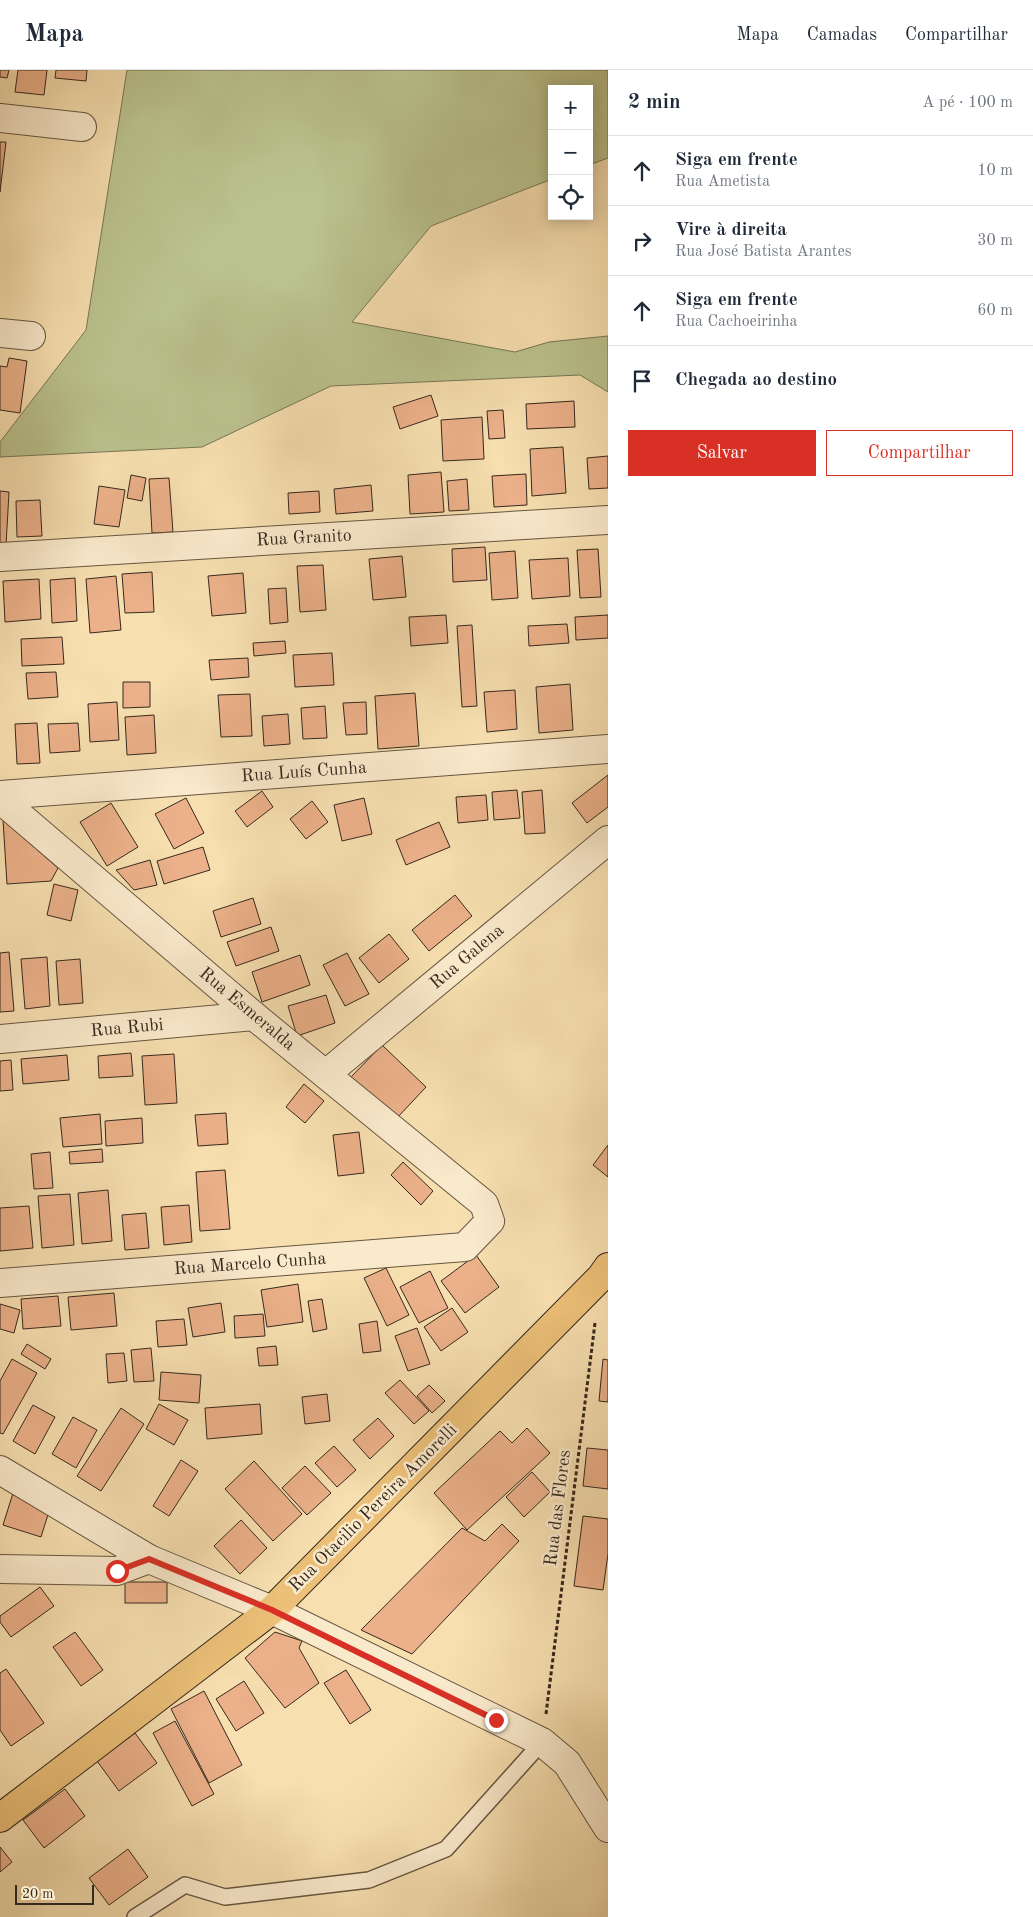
<!DOCTYPE html>
<html lang="pt">
<meta charset="utf-8">
<style>
body{margin:0;font-family:"Old Standard TT",serif;background:#f2f2f3;color:#1f2937}
.controls{position:absolute;right:15px;top:15px;display:grid;overflow:hidden;border-radius:0px;box-shadow:0 2px 12px #0003}
.controls button{width:45px;height:45px;display:grid;place-items:center;padding:0;border:0;border-bottom:1px solid #e0e1e3;background:#fff;color:#1f2937;font:25px sans-serif}
.scale{position:absolute;left:15px;bottom:12px;width:79px;box-sizing:border-box;padding-left:5px;border:2px solid #36291e;border-top:0;font-size:14px;line-height:18px;white-space:nowrap;color:#36291e;-webkit-text-stroke:4px #faeacc;paint-order:stroke}
.stop{position:absolute;width:15px;height:15px;margin:-11px;border:4px solid #d93025;border-radius:50%;background:#fff}
.stop.end{background:#d93025;border-color:#fff;box-shadow:0 1px 5px #0008}
.list{margin:0;padding:0;list-style:none}
h2{display:flex;justify-content:space-between;align-items:center;height:65px;margin:0;padding:0 20px;font-size:21px}
h2 small{font-size:16px;font-weight:400;color:#747a83}
.list li{display:grid;grid-template-columns:32px 1fr auto;gap:15px;align-items:center;box-sizing:border-box;height:70px;padding:0 20px;border-top:1px solid #e0e1e3}
.list b{display:block;font-size:19px;white-space:nowrap}
.list p{margin:0;font-size:16px;white-space:nowrap;color:#747a83}
.list em{font-size:16px;font-style:normal;color:#747a83}
.actions{display:flex;gap:10px;padding:15px 20px}
.actions a{flex:1;padding:11px 0;border:1px solid #d93025;border-radius:0px;text-align:center;font-size:18px;color:#d93025}
.actions .main{background:#d93025;color:#fff}
.icon{flex:none;width:28px;height:28px;fill:none;stroke:currentColor;stroke-width:2;stroke-linecap:round;stroke-linejoin:round}
.map{position:relative;flex:none;width:608px;height:1847px;overflow:hidden}
header{display:flex;align-items:center;gap:30px;box-sizing:border-box;height:70px;padding:0 25px;background:#fff;border-bottom:1px solid #e0e1e3}
header strong{font-size:24px}
nav{display:flex;gap:28px;margin-inline-start:auto;font-size:18px}
main{display:flex}
aside{flex:1;background:#fff}
.map>svg:first-child{display:block}
.green{fill:#bac28d;stroke:#787656}
.building{fill:#ecb18a;stroke:#36291e}
.lines{fill:none;stroke-linecap:round;stroke-linejoin:round}
.lane-casing{stroke:#665642;stroke-width:18}
.street-casing{stroke:#665642;stroke-width:30}
.primary-casing{stroke:#36291e;stroke-width:30}
.path{stroke:#36291e;stroke-width:3;stroke-dasharray:4 2.5;stroke-linecap:butt}
.lane{stroke:#faeacc;stroke-width:15}
.street{stroke:#faeacc;stroke-width:28}
.primary{stroke:#ecc078;stroke-width:28}
.route{stroke:#d93025;stroke-width:6}
.labels{text-anchor:middle;dominant-baseline:central;stroke-width:5;stroke-linejoin:round;paint-order:stroke}
.street-label{font-size:18px;fill:#36291e;stroke:#faeacc}
</style>
<header>
<strong>Mapa</strong>
<nav><a>Mapa</a><a>Camadas</a><a>Compartilhar</a></nav>
</header>
<main>
<div class="map">
<svg width="608" height="1847" viewBox="0 0 608 1847">
<rect width="100%" height="100%" fill="#f7dfb0"/>
<filter id="stains"><feTurbulence type="fractalNoise" baseFrequency=".004" numOctaves="4"/><feColorMatrix values="0 0 0 0 .2 0 0 0 0 .09 0 0 0 0 .02 0 0 0 .5 -.17"/></filter>
<radialGradient id="worn" r=".72"><stop offset=".6" stop-color="#630" stop-opacity="0"/><stop offset="1" stop-color="#630" stop-opacity=".3"/></radialGradient>
<!-- green -->
<path class="green" d="M127,0H608V88L589,95V19H552V109L431,156L352,252L515,282L549,272L608,266V322L580,305L331,316L202,377L0,387V372L86,260Z"/>
<!-- building -->
<g class="building">
<path d="M0,0H9L7,8L0,7Z"/>
<path d="M18,0H47L44,25L15,22Z"/>
<path d="M56,0H87L86,11L55,8Z"/>
<path d="M0,72H6L0,122Z"/>
<path d="M9,288L27,291L20,343L0,340V296L7,297Z"/>
<path d="M431,325L438,346L400,359L393,337Z"/>
<path d="M574,331L575,357L527,359L526,334Z"/>
<path d="M503,340L505,368L489,369L487,341Z"/>
<path d="M482,347L484,389L443,391L441,350Z"/>
<path d="M563,377L566,423L532,426L530,379Z"/>
<path d="M608,386V418L589,419L587,388Z"/>
<path d="M441,402L444,442L410,444L408,405Z"/>
<path d="M526,404L527,435L494,437L492,406Z"/>
<path d="M131,405L146,408L142,431L127,428Z"/>
<path d="M169,408L173,462L152,463L149,409Z"/>
<path d="M467,409L469,440L449,441L447,411Z"/>
<path d="M371,415L373,441L336,444L334,419Z"/>
<path d="M99,416L125,420L119,457L94,454Z"/>
<path d="M0,421L9,422L6,476H0Z"/>
<path d="M319,421L320,442L289,444L288,423Z"/>
<path d="M40,430L42,466L17,467L16,431Z"/>
<path d="M485,477L487,510L453,512L452,479Z"/>
<path d="M598,479L601,527L580,528L577,480Z"/>
<path d="M515,481L518,528L492,530L489,483Z"/>
<path d="M402,486L406,527L373,530L369,489Z"/>
<path d="M568,488L570,526L532,529L529,490Z"/>
<path d="M323,495L326,540L300,542L297,496Z"/>
<path d="M152,502L154,542L125,543L122,504Z"/>
<path d="M243,503L246,543L212,546L208,506Z"/>
<path d="M116,506L121,560L90,563L86,509Z"/>
<path d="M75,508L77,551L52,553L50,510Z"/>
<path d="M39,509L41,549L5,552L3,511Z"/>
<path d="M286,518L288,552L270,554L268,519Z"/>
<path d="M446,545L448,573L411,576L409,547Z"/>
<path d="M608,545V568L576,570L575,547Z"/>
<path d="M567,554L569,573L529,576L528,556Z"/>
<path d="M472,555L477,636L462,637L457,556Z"/>
<path d="M62,567L64,594L22,596L21,569Z"/>
<path d="M285,571L286,583L254,586L253,573Z"/>
<path d="M332,583L334,615L295,617L293,585Z"/>
<path d="M248,588L249,607L211,610L209,590Z"/>
<path d="M56,602L58,627L28,629L26,603Z"/>
<path d="M123,612H150V637L123,638Z"/>
<path d="M570,614L573,660L539,663L536,617Z"/>
<path d="M515,620L517,659L487,662L484,622Z"/>
<path d="M415,623L419,676L378,679L375,626Z"/>
<path d="M250,624L252,666L221,667L218,625Z"/>
<path d="M117,632L119,670L90,672L88,634Z"/>
<path d="M366,632L367,664L346,665L343,633Z"/>
<path d="M325,636L327,668L303,669L301,638Z"/>
<path d="M288,644L290,674L264,676L262,646Z"/>
<path d="M154,645L156,683L127,685L125,647Z"/>
<path d="M37,653L40,693L17,694L15,654Z"/>
<path d="M78,653L80,681L50,683L48,654Z"/>
<path d="M608,705V737L587,753L572,733Z"/>
<path d="M517,720L520,748L494,750L492,722Z"/>
<path d="M542,720L545,763L525,764L522,722Z"/>
<path d="M262,721L273,737L247,757L235,741Z"/>
<path d="M486,725L488,750L458,753L456,727Z"/>
<path d="M186,728L204,763L174,779L155,744Z"/>
<path d="M364,728L372,764L342,771L334,735Z"/>
<path d="M312,731L328,752L306,769L290,749Z"/>
<path d="M111,733L138,777L107,796L80,752Z"/>
<path d="M3,750L58,798L51,811L7,814Z"/>
<path d="M439,752L450,777L406,795L396,770Z"/>
<path d="M203,777L210,800L164,814L157,791Z"/>
<path d="M150,790L157,815L134,820L116,800Z"/>
<path d="M54,814L78,820L71,851L47,845Z"/>
<path d="M455,825L472,846L429,881L412,860Z"/>
<path d="M253,828L261,854L221,867L213,841Z"/>
<path d="M271,857L279,881L236,896L227,872Z"/>
<path d="M389,864L409,889L379,913L359,888Z"/>
<path d="M9,882L14,941L0,942V883Z"/>
<path d="M347,883L369,924L345,936L323,895Z"/>
<path d="M300,885L310,915L262,932L252,902Z"/>
<path d="M47,887L50,936L25,939L21,889Z"/>
<path d="M80,889L83,933L59,935L56,891Z"/>
<path d="M326,925L335,953L297,966L288,936Z"/>
<path d="M382,975L426,1017L396,1049L351,1007Z"/>
<path d="M131,983L133,1006L99,1008L98,986Z"/>
<path d="M174,984L177,1033L145,1035L142,986Z"/>
<path d="M67,985L69,1010L23,1014L21,989Z"/>
<path d="M11,990L13,1020L0,1021V991Z"/>
<path d="M304,1014L324,1031L305,1053L286,1037Z"/>
<path d="M226,1043L228,1074L198,1076L195,1045Z"/>
<path d="M100,1044L102,1074L63,1077L60,1048Z"/>
<path d="M142,1048L143,1073L106,1076L105,1051Z"/>
<path d="M359,1062L364,1103L338,1106L333,1065Z"/>
<path d="M608,1075V1107L593,1095Z"/>
<path d="M102,1079L103,1092L70,1094L69,1082Z"/>
<path d="M50,1082L53,1118L34,1119L31,1084Z"/>
<path d="M403,1092L433,1121L421,1135L391,1105Z"/>
<path d="M225,1100L230,1159L200,1161L196,1102Z"/>
<path d="M108,1120L112,1171L82,1174L78,1123Z"/>
<path d="M70,1124L74,1175L42,1178L38,1126Z"/>
<path d="M189,1135L192,1172L164,1175L161,1137Z"/>
<path d="M29,1136L33,1178L0,1181V1138Z"/>
<path d="M146,1143L149,1178L125,1180L122,1145Z"/>
<path d="M476,1185L499,1217L465,1243L441,1211Z"/>
<path d="M386,1198L409,1245L387,1256L364,1208Z"/>
<path d="M430,1201L448,1238L419,1253L400,1217Z"/>
<path d="M298,1214L303,1252L267,1257L261,1220Z"/>
<path d="M114,1223L117,1256L71,1260L68,1227Z"/>
<path d="M58,1226L61,1256L23,1259L21,1229Z"/>
<path d="M322,1229L327,1259L313,1262L308,1231Z"/>
<path d="M221,1233L225,1262L193,1267L188,1238Z"/>
<path d="M0,1234L20,1240L14,1263L0,1259Z"/>
<path d="M452,1238L468,1262L441,1281L424,1257Z"/>
<path d="M263,1244L265,1266L235,1268L234,1246Z"/>
<path d="M184,1249L187,1275L158,1277L156,1251Z"/>
<path d="M377,1251L381,1281L363,1283L359,1254Z"/>
<path d="M417,1258L430,1294L408,1301L395,1266Z"/>
<path d="M27,1274L51,1289L45,1299L21,1284Z"/>
<path d="M276,1276L278,1295L259,1296L257,1278Z"/>
<path d="M151,1278L154,1311L134,1312L131,1280Z"/>
<path d="M124,1283L127,1311L108,1313L106,1284Z"/>
<path d="M12,1289L37,1303L3,1364L0,1363V1311Z"/>
<path d="M603,1289L608,1290V1332L599,1331Z"/>
<path d="M161,1302L201,1305L199,1333L159,1330Z"/>
<path d="M400,1310L429,1341L414,1354L385,1323Z"/>
<path d="M429,1315L445,1331L432,1343L417,1326Z"/>
<path d="M327,1324L330,1351L305,1354L302,1327Z"/>
<path d="M159,1334L188,1350L174,1375L146,1359Z"/>
<path d="M260,1334L262,1364L207,1369L205,1338Z"/>
<path d="M33,1335L55,1347L35,1384L13,1371Z"/>
<path d="M121,1338L144,1354L101,1421L77,1406Z"/>
<path d="M73,1347L97,1360L76,1398L52,1384Z"/>
<path d="M378,1348L394,1366L370,1389L353,1370Z"/>
<path d="M527,1358L550,1383L467,1460L434,1423L500,1361L512,1373Z"/>
<path d="M334,1376L356,1400L337,1417L315,1393Z"/>
<path d="M587,1378L608,1380V1419L583,1416Z"/>
<path d="M181,1390L198,1401L169,1446L153,1436Z"/>
<path d="M254,1391L302,1444L273,1471L225,1419Z"/>
<path d="M305,1396L331,1423L307,1445L282,1418Z"/>
<path d="M532,1402L550,1422L524,1447L506,1427Z"/>
<path d="M13,1423L51,1435L41,1467L3,1455Z"/>
<path d="M583,1446L608,1449V1484L603,1520L574,1516Z"/>
<path d="M241,1450L267,1478L240,1504L214,1476Z"/>
<path d="M502,1454L519,1471L412,1584L361,1560L462,1458L485,1471Z"/>
<rect x="125" y="1512" width="42" height="21"/>
<path d="M40,1517L54,1536L11,1567L0,1552V1546Z"/>
<path d="M75,1562L103,1600L81,1616L53,1577Z"/>
<path d="M275,1562L302,1571L299,1578L319,1613L285,1638L245,1588Z"/>
<path d="M6,1599L44,1653L11,1676L0,1660V1603Z"/>
<path d="M346,1600L371,1640L350,1654L324,1613Z"/>
<path d="M244,1611L264,1643L236,1661L216,1629Z"/>
<path d="M204,1621L242,1695L209,1713L171,1639Z"/>
<path d="M175,1651L214,1724L192,1736L153,1663Z"/>
<path d="M135,1663L157,1693L119,1721L97,1691Z"/>
<path d="M65,1719L85,1746L44,1778L23,1750Z"/>
<path d="M0,1777L12,1792L0,1802Z"/>
<path d="M128,1779L148,1807L109,1835L89,1808Z"/>
</g>
<g class="lines">
<defs>
<path id="lane" d="M135,1847L185,1815L225,1827L369,1810L446,1779L542,1672"/>
<g id="street">
<path d="M0,48L82,57"/>
<path d="M0,263L31,266"/>
<path d="M0,487L608,450"/>
<path d="M0,725L608,679"/>
<path d="M0,729L254,946L484,1134L490,1151L465,1177L0,1213"/>
<path d="M0,969L254,946"/>
<path d="M326,1004L608,770"/>
<path d="M0,1400L149,1489L272,1540L542,1672L567,1693L608,1758"/>
<path d="M0,1499L117,1501L149,1489"/>
</g>
<path id="primary" d="M0,1748L272,1540L601,1207L608,1197"/>
</defs>
<!-- lane casing -->
<use href="#lane" class="lane-casing"/>
<!-- street casing -->
<use href="#street" class="street-casing"/>
<!-- primary casing -->
<use href="#primary" class="primary-casing"/>
<!-- path -->
<path class="path" d="M546,1644L595,1253"/>
<!-- lane -->
<use href="#lane" class="lane"/>
<!-- street -->
<use href="#street" class="street"/>
<!-- primary -->
<use href="#primary" class="primary"/>
</g>
<g class="lines">
<!-- route -->
<path class="route" d="M117,1501L149,1489L272,1540L496,1650"/>
</g>
<g class="labels">
<!-- street labels -->
<g class="street-label">
<text transform="translate(304 468) rotate(-3)">Rua Granito</text>
<text transform="translate(304 702) rotate(-4)">Rua Luís Cunha</text>
<text transform="translate(467 887) rotate(-40)">Rua Galena</text>
<text transform="translate(247 939) rotate(40)">Rua Esmeralda</text>
<text transform="translate(127 958) rotate(-5)">Rua Rubi</text>
<text transform="translate(250 1194) rotate(-4)">Rua Marcelo Cunha</text>
<text transform="translate(373 1438) rotate(-45)">Rua Otacilio Pereira Amorelli</text>
<text transform="translate(558 1438) rotate(-83)">Rua das Flores</text>
</g>
</g>
<rect width="100%" height="100%" filter="url(#stains)"/>
<rect width="100%" height="100%" fill="url(#worn)"/>
</svg>
<div class="controls">
<button>+</button>
<button>−</button>
<button><svg class="icon" aria-label="locate" viewBox="0 0 24 24"><circle cx="12" cy="12" r="6"/><path d="M12 2v4M12 18v4M2 12h4M18 12h4"/></svg></button>
</div>
<div class="scale">20 m</div>
<div class="stop" style="left:117px;top:1501px"></div>
<div class="stop end" style="left:496px;top:1650px"></div>
</div>
<aside>
<h2>2 min<small>A pé · 100 m</small></h2>
<ul class="list">
<li><svg class="icon" aria-label="ahead" viewBox="0 0 24 24"><path d="M12 20V5M6 11l6-6 6 6"/></svg><div><b>Siga em frente</b><p>Rua Ametista</p></div><em>10 m</em></li>
<li><svg class="icon" aria-label="right" viewBox="0 0 24 24"><path d="M7 20v-9h11M14 6l5 5-5 5"/></svg><div><b>Vire à direita</b><p>Rua José Batista Arantes</p></div><em>30 m</em></li>
<li><svg class="icon" aria-label="ahead" viewBox="0 0 24 24"><path d="M12 20V5M6 11l6-6 6 6"/></svg><div><b>Siga em frente</b><p>Rua Cachoeirinha</p></div><em>60 m</em></li>
<li><svg class="icon" aria-label="arrive" viewBox="0 0 24 24"><path d="M6 21V4h12l-3 4 3 4H6"/></svg><div><b>Chegada ao destino</b></div></li>
</ul>
<div class="actions"><a class="main">Salvar</a><a>Compartilhar</a></div>
</aside>
</main>
